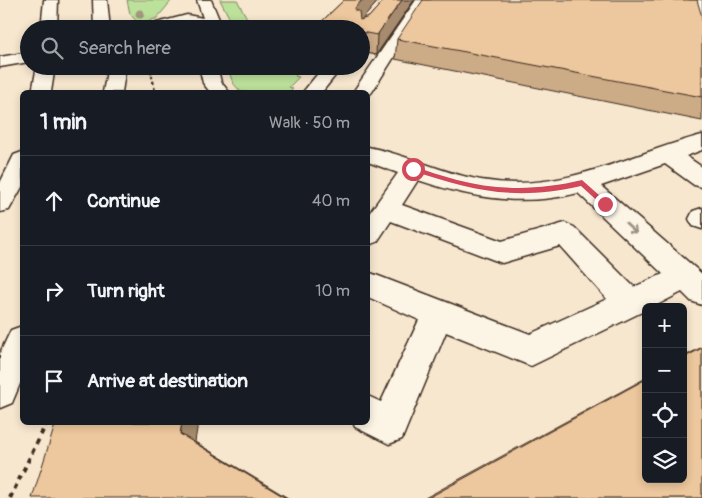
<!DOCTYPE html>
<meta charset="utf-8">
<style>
body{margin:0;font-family:Pangolin,sans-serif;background:#20242c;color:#f1f3f6}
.controls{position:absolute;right:15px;bottom:15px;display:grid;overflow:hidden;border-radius:8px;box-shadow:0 2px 8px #0003}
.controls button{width:45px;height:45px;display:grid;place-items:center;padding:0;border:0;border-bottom:1px solid #363941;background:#171b24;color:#f1f3f6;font:25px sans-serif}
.stop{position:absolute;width:15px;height:15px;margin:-11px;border:4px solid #d1495b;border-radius:50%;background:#fff}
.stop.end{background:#d1495b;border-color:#fff;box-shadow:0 1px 5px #0008}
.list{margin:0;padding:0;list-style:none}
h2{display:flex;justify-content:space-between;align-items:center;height:65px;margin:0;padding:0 20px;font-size:21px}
h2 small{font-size:16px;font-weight:400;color:#9ea1a6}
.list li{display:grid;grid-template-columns:32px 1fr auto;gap:15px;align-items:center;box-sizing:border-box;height:90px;padding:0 20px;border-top:1px solid #363941}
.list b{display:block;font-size:19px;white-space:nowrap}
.list em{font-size:16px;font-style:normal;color:#9ea1a6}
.icon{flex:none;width:28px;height:28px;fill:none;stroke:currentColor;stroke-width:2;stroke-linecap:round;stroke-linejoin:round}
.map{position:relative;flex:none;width:702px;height:498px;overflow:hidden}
.search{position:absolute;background:#171b24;box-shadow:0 2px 8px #0003;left:20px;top:20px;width:350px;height:55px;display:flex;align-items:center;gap:12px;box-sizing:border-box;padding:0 18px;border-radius:28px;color:#9ea1a6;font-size:19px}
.panel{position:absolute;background:#171b24;box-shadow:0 2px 8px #0003;left:20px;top:90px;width:350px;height:335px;border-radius:8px}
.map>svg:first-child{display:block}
.green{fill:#bce19b;stroke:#7c865c}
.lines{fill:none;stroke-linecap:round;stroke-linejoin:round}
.minor-casing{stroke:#3b2a1e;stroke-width:3}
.path-far2{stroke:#3b2a1e;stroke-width:2;stroke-dasharray:2.5 2.5;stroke-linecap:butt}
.path-far1{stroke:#3b2a1e;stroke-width:2.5;stroke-dasharray:3 3;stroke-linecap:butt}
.path{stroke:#3b2a1e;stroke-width:4;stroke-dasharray:5 5;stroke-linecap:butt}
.minor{fill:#fcf5e5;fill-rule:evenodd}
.tree{fill:#a2987f}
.wall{fill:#ccab87;stroke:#3b2a1e}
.shaded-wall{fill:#a68b6e;stroke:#3b2a1e}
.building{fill:#edc79d;stroke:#3b2a1e}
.oneway{stroke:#9c9082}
.route{fill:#d1495b}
</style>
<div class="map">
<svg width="702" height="498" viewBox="0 0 702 498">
<rect width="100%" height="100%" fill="#f8e7cf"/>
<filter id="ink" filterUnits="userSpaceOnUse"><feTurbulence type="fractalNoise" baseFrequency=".02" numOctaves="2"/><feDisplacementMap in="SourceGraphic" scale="10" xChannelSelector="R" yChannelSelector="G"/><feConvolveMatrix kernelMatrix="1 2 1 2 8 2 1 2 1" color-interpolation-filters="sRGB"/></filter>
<g filter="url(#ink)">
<!-- green -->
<g class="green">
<path d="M127,0H172L157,18L140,25L130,14Z"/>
<path d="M220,0H237L253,29H232L231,21Z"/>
<path d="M227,66H246L248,73L264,69L291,73L297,66H310L308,68L303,67L295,76L299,77L289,87L293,88L289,92H241L233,83Z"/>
</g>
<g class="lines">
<defs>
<g id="minor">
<path d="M44,0H58L57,29H41Z"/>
<path d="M93,0H107L110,29H94Z"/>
<path d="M197,0H211L223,29H207L187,25L171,29H143L145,26L187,15L203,18Z"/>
<path d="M416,0H430L372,92L368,96V92H353Z"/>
<path d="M690,0H702V21L697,19Z"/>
<path d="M29,52V62L0,67V57Z"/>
<path d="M37,66H55L51,92H32Z"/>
<path d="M108,66H126L122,92H103Z"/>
<path d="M199,66H217L221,82L229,92H210L203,83Z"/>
<path d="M324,66H343L322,92H303Z"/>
<path d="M702,135V150L686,156L702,167V187L694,185L665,164L601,186L702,274V305L691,301L682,292L653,307H646V310L531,366L446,332L402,439L389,444L355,427L353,422H368V396L381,402L419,320L368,297V272L530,334L607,299L560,246L502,263L391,221L377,242L368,245V215L398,173L368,162V147C406,154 441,173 481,180C563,194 626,155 702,135ZM418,180C471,198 522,207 578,193L663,274L634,287L574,227L565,223L502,241L402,205Z"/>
<path d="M22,152V187L9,210L0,212V183L14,155Z"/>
<path d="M702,208V229L693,226L689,219L693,211Z"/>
<path d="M22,326V379L12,403L0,408V353L11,330Z"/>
</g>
</defs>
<!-- minor casing -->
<use href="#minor" class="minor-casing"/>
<!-- path-far2 -->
<path class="path-far2" d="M150,66L153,82"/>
<!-- path-far1 -->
<path class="path-far1" d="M153,81L155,92"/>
<!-- path -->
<path class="path" d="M10,498L47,422"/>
<!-- minor -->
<use href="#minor" class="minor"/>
</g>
<!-- trees -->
<circle class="tree" cx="140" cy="14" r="4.5"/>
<!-- wall -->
<g class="wall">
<path d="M344,0H379L362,19L369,17L384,0H414L376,55L361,52V29H319V24Z"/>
<path d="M702,17V121L395,59L397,39Z"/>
<path d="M702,347V498H425L646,378V479H683V357Z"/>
</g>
<!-- shaded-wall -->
<g class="shaded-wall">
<path d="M362,0H379L355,28V8Z"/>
<path d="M402,0H414L376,55L377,35Z"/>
<path d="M182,422H198L195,442L288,498H286L180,434Z"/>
</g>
<!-- building -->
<g class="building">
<path d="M344,0H362L355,8V11H359L360,20L369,17L384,0H402L377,35L361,32V29H346L319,24Z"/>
<path d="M423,0H697L702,17V97L397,39Z"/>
<path d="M702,348V498H428L646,379V479H683V358Z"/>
<path d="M56,422H182L180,434L286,498H32Z"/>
</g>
<!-- one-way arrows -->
<defs><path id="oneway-shaft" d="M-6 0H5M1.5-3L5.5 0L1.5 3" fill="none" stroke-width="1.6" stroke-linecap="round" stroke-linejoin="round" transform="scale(1.25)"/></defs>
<use class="oneway" href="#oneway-shaft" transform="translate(631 228) rotate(42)"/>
</g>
<!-- route -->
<path class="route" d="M413,166C427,171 442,176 457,180C499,191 540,190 582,180L609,204L608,206H603L581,186C515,201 473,191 410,170V167Z"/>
</svg>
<div class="controls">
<button>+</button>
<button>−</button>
<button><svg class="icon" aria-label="locate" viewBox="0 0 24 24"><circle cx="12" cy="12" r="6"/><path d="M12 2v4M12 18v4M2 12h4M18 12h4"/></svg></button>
<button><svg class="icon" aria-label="layers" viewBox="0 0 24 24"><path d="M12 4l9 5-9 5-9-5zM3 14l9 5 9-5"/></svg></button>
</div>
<div class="stop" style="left:413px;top:169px"></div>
<div class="stop end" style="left:605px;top:204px"></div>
<div class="search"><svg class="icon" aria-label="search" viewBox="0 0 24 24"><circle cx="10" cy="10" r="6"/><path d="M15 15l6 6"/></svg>Search here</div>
<section class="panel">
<h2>1 min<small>Walk · 50 m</small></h2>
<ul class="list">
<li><svg class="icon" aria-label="ahead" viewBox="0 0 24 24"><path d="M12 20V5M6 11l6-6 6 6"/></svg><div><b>Continue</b></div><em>40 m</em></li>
<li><svg class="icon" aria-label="right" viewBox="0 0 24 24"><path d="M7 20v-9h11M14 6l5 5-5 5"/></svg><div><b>Turn right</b></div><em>10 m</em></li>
<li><svg class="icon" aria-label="arrive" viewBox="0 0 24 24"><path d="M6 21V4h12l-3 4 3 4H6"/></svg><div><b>Arrive at destination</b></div></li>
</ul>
</section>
</div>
